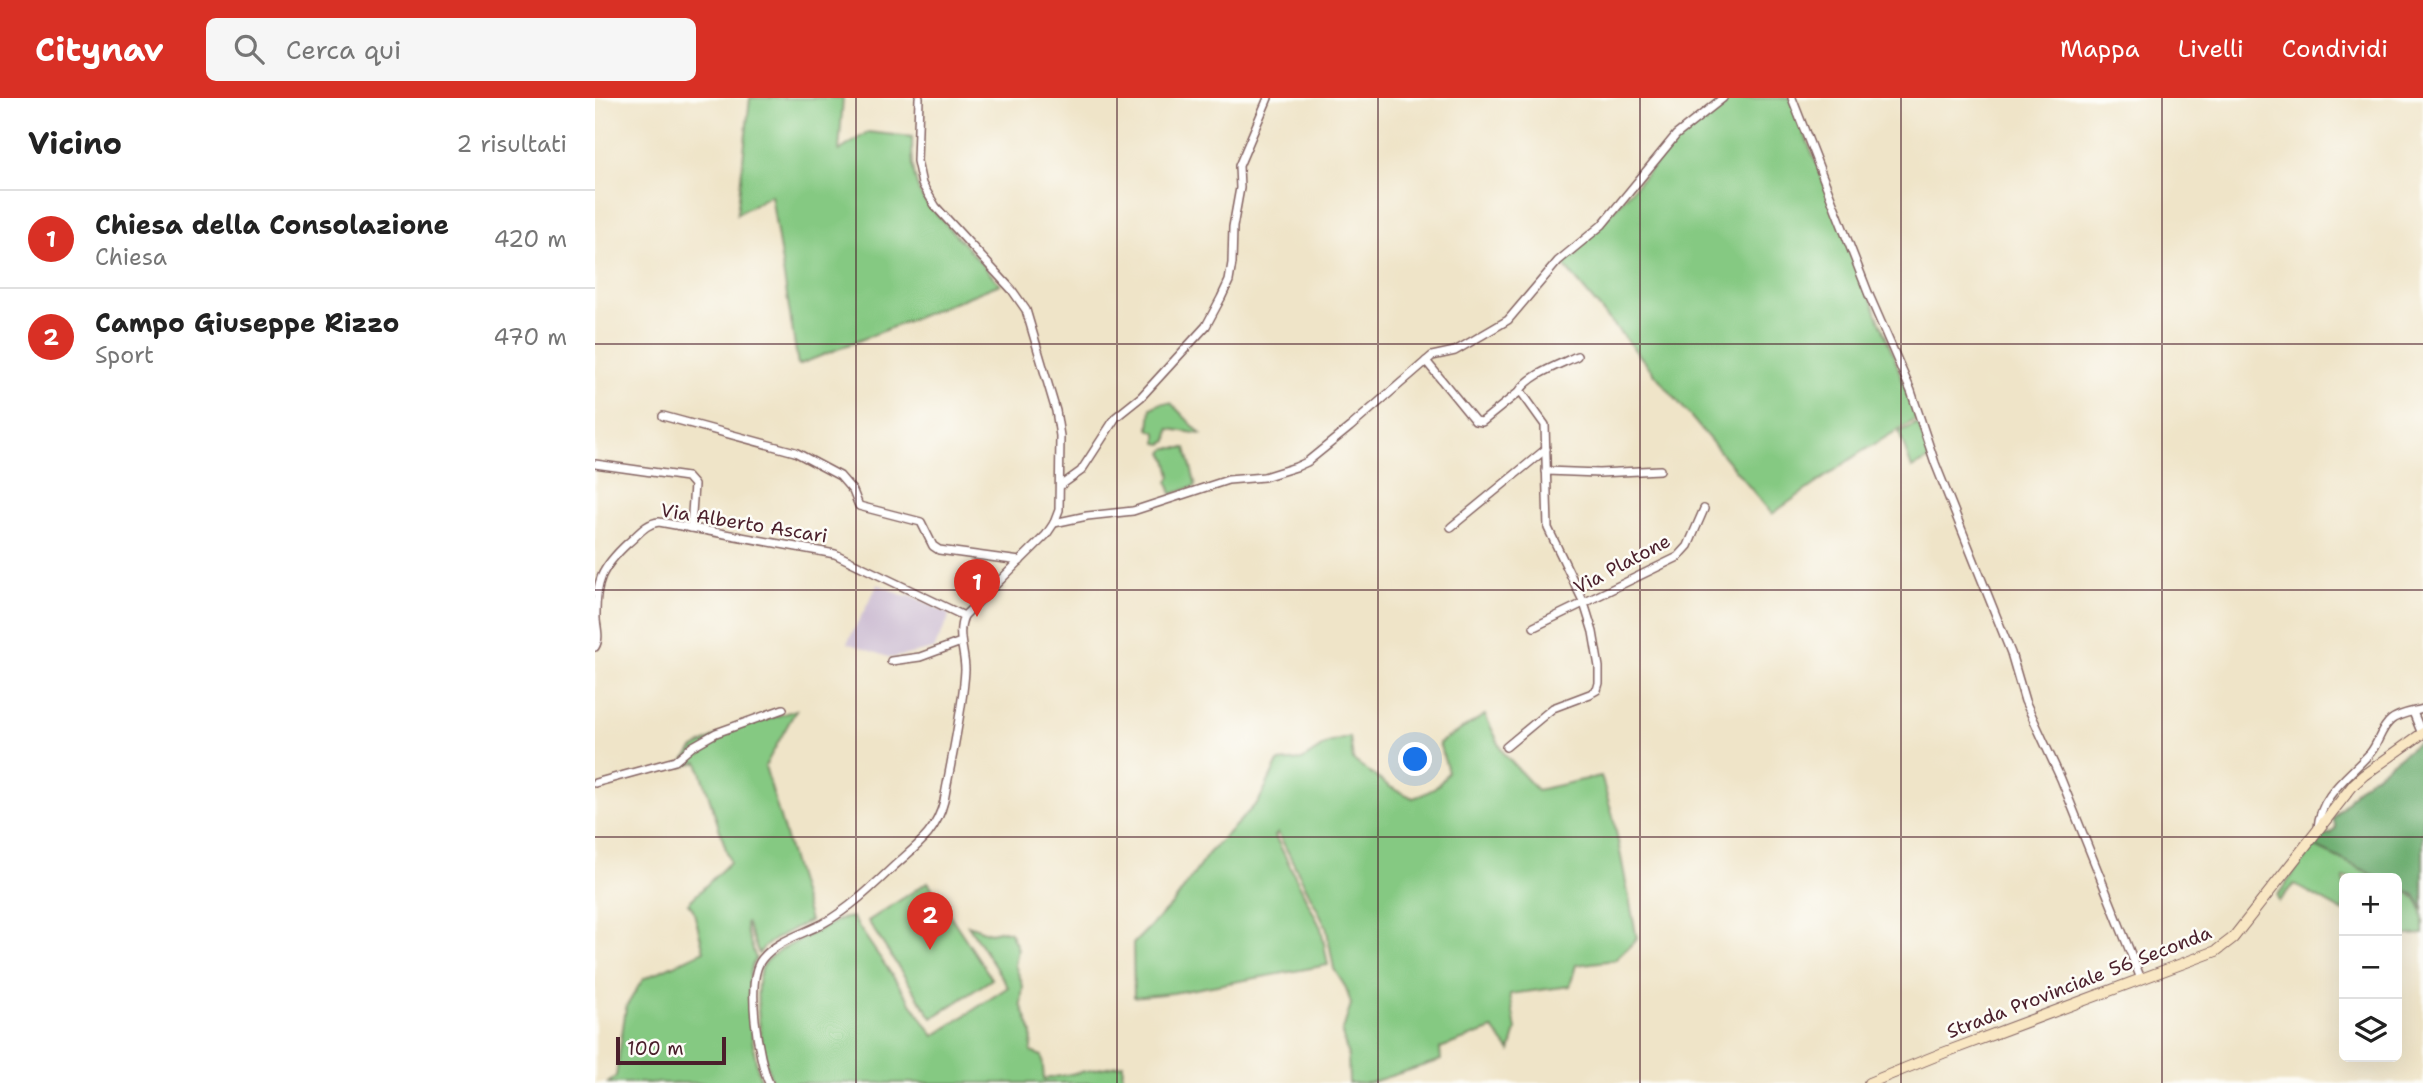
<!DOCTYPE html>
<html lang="it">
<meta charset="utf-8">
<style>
body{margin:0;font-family:"Shantell Sans",sans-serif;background:#f6f6f6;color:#222}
.controls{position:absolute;right:21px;bottom:21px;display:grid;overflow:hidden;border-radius:10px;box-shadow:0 7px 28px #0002}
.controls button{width:63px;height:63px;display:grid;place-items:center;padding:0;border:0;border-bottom:2px solid #e0e0e0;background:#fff;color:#222;font:35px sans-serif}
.scale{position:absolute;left:21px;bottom:18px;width:110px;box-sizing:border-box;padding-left:7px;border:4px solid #4a1f2b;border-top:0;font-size:19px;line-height:24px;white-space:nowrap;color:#4a1f2b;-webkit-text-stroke:5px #fdfcf7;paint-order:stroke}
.you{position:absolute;left:821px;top:662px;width:24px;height:24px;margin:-18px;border:5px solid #fff;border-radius:50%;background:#1a73e8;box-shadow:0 0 0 10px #1a73e833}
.badge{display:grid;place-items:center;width:46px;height:46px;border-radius:50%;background:#d93025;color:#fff;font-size:23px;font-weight:700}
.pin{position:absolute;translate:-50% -58px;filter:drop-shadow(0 2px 4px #0008)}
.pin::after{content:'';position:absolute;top:37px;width:24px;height:21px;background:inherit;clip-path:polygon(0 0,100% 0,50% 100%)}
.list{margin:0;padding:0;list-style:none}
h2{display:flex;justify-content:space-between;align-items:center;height:91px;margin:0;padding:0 28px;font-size:30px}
h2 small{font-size:23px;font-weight:400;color:#767676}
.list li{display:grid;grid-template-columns:46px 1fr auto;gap:21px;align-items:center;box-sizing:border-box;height:98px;padding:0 28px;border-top:2px solid #e0e0e0}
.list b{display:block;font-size:26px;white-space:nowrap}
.list p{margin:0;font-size:23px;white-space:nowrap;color:#767676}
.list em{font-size:23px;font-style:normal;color:#767676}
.icon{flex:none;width:38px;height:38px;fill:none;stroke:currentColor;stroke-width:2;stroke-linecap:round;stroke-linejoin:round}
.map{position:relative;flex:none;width:1828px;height:985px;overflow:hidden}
header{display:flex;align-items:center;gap:42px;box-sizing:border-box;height:98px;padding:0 35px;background:#d93025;color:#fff}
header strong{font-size:33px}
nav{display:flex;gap:38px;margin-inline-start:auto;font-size:24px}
.search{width:490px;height:63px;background:#f6f6f6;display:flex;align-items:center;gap:18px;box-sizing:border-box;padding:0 24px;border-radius:10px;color:#767676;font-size:26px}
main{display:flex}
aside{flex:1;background:#fff}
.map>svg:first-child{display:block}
.industrial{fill:#cdbed3}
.green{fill:#85c982;stroke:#687456;stroke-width:2}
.forest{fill:#6cad70;stroke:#5b664e;stroke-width:2}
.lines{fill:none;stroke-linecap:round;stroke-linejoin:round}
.street-casing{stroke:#846462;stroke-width:10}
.secondary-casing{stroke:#846462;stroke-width:12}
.street{stroke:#fff;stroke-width:7}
.secondary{stroke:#f9e7c3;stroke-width:10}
.grid{fill:none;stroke:#4a1f2b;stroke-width:2;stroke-opacity:0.55}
.labels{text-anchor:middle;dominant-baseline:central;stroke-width:5;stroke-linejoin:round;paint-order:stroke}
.street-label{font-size:19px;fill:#4a1f2b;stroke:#fdfcf7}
</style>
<header>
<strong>Citynav</strong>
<div class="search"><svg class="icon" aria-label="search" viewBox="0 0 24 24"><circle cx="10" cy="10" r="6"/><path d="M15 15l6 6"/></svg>Cerca qui</div>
<nav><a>Mappa</a><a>Livelli</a><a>Condividi</a></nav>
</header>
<main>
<aside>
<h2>Vicino<small>2 risultati</small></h2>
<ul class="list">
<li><span class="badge">1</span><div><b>Chiesa della Consolazione</b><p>Chiesa</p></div><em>420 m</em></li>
<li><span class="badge">2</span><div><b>Campo Giuseppe Rizzo</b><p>Sport</p></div><em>470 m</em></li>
</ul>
</aside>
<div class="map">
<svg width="1828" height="985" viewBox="0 0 1828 985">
<rect width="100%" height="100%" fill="#fdfcf7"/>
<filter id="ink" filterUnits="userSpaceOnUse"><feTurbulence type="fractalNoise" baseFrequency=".0143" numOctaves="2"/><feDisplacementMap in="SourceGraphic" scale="14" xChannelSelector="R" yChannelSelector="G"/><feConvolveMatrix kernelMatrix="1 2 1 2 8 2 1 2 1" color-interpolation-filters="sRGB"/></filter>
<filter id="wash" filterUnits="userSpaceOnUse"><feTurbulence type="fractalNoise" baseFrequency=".00686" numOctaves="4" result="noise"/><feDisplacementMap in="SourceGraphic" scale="28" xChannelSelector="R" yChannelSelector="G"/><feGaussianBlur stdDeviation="1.57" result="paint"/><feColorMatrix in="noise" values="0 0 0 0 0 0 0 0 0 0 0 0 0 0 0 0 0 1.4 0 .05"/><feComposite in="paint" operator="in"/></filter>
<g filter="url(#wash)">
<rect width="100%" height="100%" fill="#efe4c8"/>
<!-- industrial -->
<path class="industrial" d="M283,486L309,498L312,499L313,496L354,516L353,522L339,551L296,560L252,545Z"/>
<!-- green -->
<g class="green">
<path d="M155,0H248L244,53L273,34L317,39C317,61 317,81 328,101L405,186L203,267L176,97L142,116Z"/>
<path d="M1132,0H1195L1302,266L1321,321L1263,356L1177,416L967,165L976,156L979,159L983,156L982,152L1084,40Z"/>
<path d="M566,305H576L606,336L574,331L573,343L567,346L562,345V335L554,331L556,310Z"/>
<path d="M1323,325L1335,361L1317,370L1304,334Z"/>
<path d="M572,350H591L601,388L577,396L573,384L576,378L572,361L568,355Z"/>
<path d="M201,612L170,668L215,823C206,827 169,844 164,856L151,824V831L161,861C146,878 158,963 167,985H13L21,978L31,909L48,881L109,853L98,811L93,805L135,764L103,664L87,669L86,666L99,650L123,637Z"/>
<path d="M890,617L909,656L942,692L1006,678L1018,718L1042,841L1020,862L981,867L975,888L915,896L921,932L915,953L898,931L845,950L846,962L774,985H754L753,958L747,935L756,906L751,890L739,871L731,828L683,735L680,738L726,830L733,867L578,895L539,899L538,846L580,803L613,756L664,703L683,664L707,662L733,645L755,639L758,662L795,689L818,700C832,696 847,687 853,673L844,645Z"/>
<path d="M1719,748L1785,780H1749V814L1699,786L1684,803L1682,798Z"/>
<path d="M333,784L397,881L337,920L273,823Z"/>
<path d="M1802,788C1828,801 1828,808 1828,836L1802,838Z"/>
<path d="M257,819L339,938L413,889L373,827L395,835L408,832L415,834L423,851L420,867L428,888L426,906L437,935L436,954L447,958L449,981L528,966L527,985H178C168,965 156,890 167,870C171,861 179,856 187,851L245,821Z"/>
</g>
<!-- forest -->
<path class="forest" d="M1828,641V811L1820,797L1802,788V780H1785L1719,748L1726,738L1737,735L1741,730L1738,721L1763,690Z"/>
</g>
<g filter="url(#ink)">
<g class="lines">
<defs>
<g id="street">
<path d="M1197,0L1274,197L1316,293L1340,365L1416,555L1430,603L1466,681L1546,881"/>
<path d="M831,263L880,323L887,324L924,294L927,295L950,327L953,430L989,505L998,534L1004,569V585L1002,592L995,596L958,610L911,649"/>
<path d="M924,294C935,276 964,267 982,258"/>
<path d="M68,318L200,354L245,378L258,393L264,408L326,424L338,448L344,452L425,463"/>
<path d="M0,366L92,379L99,387L96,430"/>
<path d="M951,373L1004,375L1065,372"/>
<path d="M465,388L486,373L521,319L546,299L611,228L626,200L634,183L637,165L638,129L645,90L644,68L673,0"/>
<path d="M459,425L492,418L538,413L633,382L669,379L701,369L712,364L755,329L837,258L860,253L913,222L963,163L1007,127L1081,37L1128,0"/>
<path d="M856,429L951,351"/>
<path d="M939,529L1083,459L1093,448L1109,411"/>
<path d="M0,549C5,541 2,531 1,522C0,484 6,470 33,445C43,437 51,425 64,424L240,456L369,518"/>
<path d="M296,563L325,559L366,544"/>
<path d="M1818,614L1827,636"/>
<path d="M0,685L80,663L98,648L121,635L188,611"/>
<path d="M1723,730C1725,696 1755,678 1776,654C1784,644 1786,630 1796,622C1805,615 1818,614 1828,611"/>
<path d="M174,985C163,961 150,882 167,861C181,843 208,836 227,826C254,811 276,790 298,769C310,758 323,748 333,736C341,726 346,715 349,703C356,662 368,612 370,572C370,553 361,536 369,518L451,437L459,425L464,412L465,338L461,313L431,212L417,192L341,109L327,86L322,63L324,0"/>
</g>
<path id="secondary" d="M1274,985L1348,955L1621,853L1638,840L1759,686L1769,677L1828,635"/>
</defs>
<!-- street casing -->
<use href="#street" class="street-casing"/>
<!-- secondary casing -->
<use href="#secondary" class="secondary-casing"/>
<!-- street -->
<use href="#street" class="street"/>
<!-- secondary -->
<use href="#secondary" class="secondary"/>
</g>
</g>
<!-- grid -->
<path class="grid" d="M261,0V985M522,0V985M783,0V985M1045,0V985M1306,0V985M1567,0V985M0,246H1828M0,492H1828M0,739H1828"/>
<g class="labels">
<!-- street labels -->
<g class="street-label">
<text transform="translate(149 425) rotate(9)">Via Alberto Ascari</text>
<text transform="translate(1027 466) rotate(-28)">Via Platone</text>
<text transform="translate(1484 884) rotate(-21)">Strada Provinciale 56 Seconda</text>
</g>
</g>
</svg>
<div class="controls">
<button>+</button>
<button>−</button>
<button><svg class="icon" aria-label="layers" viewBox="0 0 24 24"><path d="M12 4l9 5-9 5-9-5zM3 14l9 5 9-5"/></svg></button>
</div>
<div class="scale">100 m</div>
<div class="you"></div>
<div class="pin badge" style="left:382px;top:519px">1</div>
<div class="pin badge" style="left:335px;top:852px">2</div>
</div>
</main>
